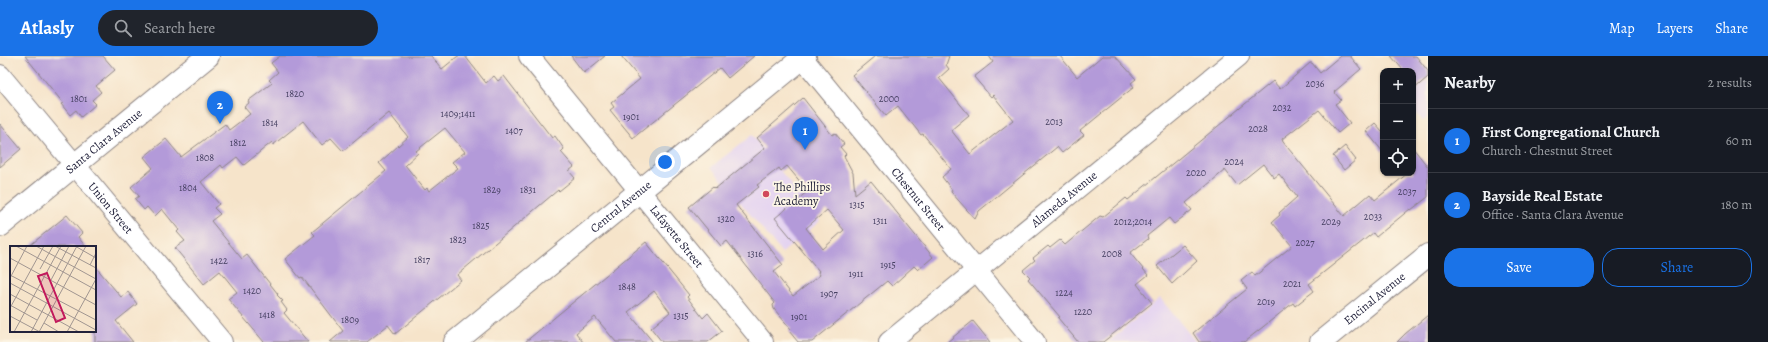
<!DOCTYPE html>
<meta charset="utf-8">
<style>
body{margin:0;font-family:Alegreya,serif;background:#20242c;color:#f1f3f6}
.controls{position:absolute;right:12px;top:12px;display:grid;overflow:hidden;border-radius:8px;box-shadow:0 1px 3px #0004}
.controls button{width:36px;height:36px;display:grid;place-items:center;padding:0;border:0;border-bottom:1px solid #363941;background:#171b24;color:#f1f3f6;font:20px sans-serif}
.you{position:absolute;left:665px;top:106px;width:14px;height:14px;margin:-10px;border:3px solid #fff;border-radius:50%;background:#1a73e8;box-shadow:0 0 0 6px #1a73e833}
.badge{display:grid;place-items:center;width:26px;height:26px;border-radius:50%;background:#1a73e8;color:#fff;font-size:13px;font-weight:700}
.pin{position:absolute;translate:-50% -33px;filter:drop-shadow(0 1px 2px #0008)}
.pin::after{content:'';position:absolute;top:21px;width:14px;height:12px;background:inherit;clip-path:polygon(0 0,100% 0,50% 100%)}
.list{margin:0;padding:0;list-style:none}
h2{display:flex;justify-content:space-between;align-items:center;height:52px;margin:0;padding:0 16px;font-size:17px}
h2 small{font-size:13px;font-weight:400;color:#9ea1a6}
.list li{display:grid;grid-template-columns:26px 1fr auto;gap:12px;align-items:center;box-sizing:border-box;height:64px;padding:0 16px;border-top:1px solid #363941}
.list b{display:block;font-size:15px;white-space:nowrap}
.list p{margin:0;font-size:13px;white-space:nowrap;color:#9ea1a6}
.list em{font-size:13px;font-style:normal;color:#9ea1a6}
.actions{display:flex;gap:8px;padding:12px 16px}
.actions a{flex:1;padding:9px 0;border:1px solid #1a73e8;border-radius:16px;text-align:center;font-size:14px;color:#1a73e8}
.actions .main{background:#1a73e8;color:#fff}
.icon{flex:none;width:22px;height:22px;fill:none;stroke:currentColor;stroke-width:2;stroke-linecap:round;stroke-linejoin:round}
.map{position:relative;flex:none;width:1428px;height:286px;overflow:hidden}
header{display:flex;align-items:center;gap:24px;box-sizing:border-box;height:56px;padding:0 20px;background:#1a73e8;color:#fff}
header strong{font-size:19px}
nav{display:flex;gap:22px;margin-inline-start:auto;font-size:14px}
.search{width:280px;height:36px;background:#20242c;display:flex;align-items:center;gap:10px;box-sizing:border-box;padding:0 14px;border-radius:22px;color:#9ea1a6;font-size:15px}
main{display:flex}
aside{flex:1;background:#171b24}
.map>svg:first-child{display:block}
.built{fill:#e4d3f1}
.building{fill:#b39ad9;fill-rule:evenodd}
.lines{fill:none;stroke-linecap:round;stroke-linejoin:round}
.street-casing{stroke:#8c8382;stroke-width:22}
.secondary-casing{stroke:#8c8382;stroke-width:24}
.primary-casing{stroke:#8c8382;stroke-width:24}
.street{stroke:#fff;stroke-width:20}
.secondary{stroke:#fff;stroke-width:22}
.primary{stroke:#fff;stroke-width:22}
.poi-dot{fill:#d1495b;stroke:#fcf5e5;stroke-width:1.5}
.labels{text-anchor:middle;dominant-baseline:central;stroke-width:3.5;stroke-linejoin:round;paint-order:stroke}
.number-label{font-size:10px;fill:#464062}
.street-label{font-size:12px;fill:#22223b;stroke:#fcf5e5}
.poi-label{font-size:12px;fill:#22223b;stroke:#fcf5e5;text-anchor:start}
.inset-road{fill:none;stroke:#a19691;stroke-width:1}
.view{fill:#c2185b;fill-opacity:0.15;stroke:#c2185b;stroke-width:2}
.inset-edge{fill:none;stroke:#22223b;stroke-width:2}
</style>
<header>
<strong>Atlasly</strong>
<div class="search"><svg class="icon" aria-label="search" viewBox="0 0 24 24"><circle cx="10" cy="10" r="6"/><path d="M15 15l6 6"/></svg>Search here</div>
<nav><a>Map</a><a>Layers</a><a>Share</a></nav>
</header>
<main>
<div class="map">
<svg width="1428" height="286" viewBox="0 0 1428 286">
<rect width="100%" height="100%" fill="#fcf5e5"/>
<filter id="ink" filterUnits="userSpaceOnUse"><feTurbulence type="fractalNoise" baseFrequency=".025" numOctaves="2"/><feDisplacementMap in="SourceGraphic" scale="8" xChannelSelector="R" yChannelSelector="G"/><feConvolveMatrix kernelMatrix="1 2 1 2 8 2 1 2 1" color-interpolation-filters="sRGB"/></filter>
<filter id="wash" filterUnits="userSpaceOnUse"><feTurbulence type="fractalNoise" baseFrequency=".012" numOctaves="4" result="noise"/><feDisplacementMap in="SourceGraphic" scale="16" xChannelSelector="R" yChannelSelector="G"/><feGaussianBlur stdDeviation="0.9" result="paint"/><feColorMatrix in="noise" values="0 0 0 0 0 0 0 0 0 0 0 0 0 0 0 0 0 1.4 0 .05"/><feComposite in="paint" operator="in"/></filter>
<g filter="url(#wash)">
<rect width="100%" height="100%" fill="#f6e4ca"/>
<!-- built -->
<g class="built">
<path d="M1428,24V61L1423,65L1413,53V36Z"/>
<path d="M752,79L820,165L782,197L711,111Z"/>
<path d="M1160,242L1196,286H1108Z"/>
</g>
<g id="blocks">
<!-- building -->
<g class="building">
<path d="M25,0H103L115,14L96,30L101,36L92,44L96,48L81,61L76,54L70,59L61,48L63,47Z"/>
<path d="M280,0H431L442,13L458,0H465L486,27L494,20L498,25L504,20L552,82L555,80L564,93L561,96L574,111L569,115L575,122L559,135L558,134L457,219L461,224L395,278L388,269L367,286H330L343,275L302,221L300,222L285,203L315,179L312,176L386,115L379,107L408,81L389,57L343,95L331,82L322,89L303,65L273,89L272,86L244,109L237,101L223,112L221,109L201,126L219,148L214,152L220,158L211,165L242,203L247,199L278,238L277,239L283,245L281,246L287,254L284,257L308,286H264L228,243L237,236L220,215L204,228L175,192L185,185L177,176L179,174L162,153L155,160L147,151L144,154L135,143L139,140L131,131L153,112L144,101L166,83L181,101L225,68L229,74L250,58L244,51L249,47L248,45L272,27L269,24L278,16L271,7ZM445,72L465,96L452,106L458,112L429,135L427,132L425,134L405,109L418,97L416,95Z"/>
<path d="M571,0H605L584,17Z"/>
<path d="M621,0H754L728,22L720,12L633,82L610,54L614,51L611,47L640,23Z"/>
<path d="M875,0H949L946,9L949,13L939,22L969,59L951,74L970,98L1013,64L993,39L991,41L974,21L993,6L989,0H1060L1077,21L1102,0H1115L1136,23L1131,27L1134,31L1080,75L1084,79L1062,97L1057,91L979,155L975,163L951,136L952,134L942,121L951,113L923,78L921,79L898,50L886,60L852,19Z"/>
<path d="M1340,0H1350L1361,13L1334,36L1341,44L1335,48L1350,67L1338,77L1319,54L1282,83L1283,86L1344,160L1370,138L1375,144L1408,117H1413V92L1428,111V141L1411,154L1410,153L1376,181L1373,177L1309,228L1314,235L1295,250L1293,247L1244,286H1199L1193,277L1247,233L1241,225L1252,216L1255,220L1292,190L1272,166L1280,159L1279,157L1297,141L1279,118L1274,122L1263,108L1237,129L1225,114L1186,147L1192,154L1174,168L1169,162L1147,180L1148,183L1130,197L1148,219L1137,228L1152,247L1103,286H1078L1058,262L1060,261L1028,223L1030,221L1023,214L1035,204L1033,202L1048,190L1050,192L1060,184L1065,189L1100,160L1103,161L1126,142L1128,144L1273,25L1280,33L1310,7H1312L1320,17Z"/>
<path d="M1391,0H1416L1428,15V21L1413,34V15H1404Z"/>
<path d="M803,42L832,79L835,77L844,88L840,91L846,98L844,100L853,117L855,138L871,125L933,201L918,214L914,210L892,230L887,225L812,286H798L789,275L791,273L774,253L773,249L775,247L727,185L721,190L689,151L713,131L715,133L765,92L757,82ZM787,110L808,135L775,162L819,215L818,216L820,219L793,240L774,216L783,209L736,149L759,131L757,129L779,112L781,115ZM827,154L844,174L823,193L806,172Z"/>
<path d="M1375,67L1383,76V96L1366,75Z"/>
<path d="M0,68L21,93L0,111Z"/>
<path d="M1345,90L1356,104L1344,114L1333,100Z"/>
<path d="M67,159L82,177L78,181L86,191H28Z"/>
<path d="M646,186L689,239L687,241L703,262L708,257L722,275L708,286H662L651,272L670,256L654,235L628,256L653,286H616L595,261L576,277L583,286H525Z"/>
<path d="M1183,189L1197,205L1172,228L1157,210Z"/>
<path d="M95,210L121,241L128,236L137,248L116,265L133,286H95Z"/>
<path d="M1428,259V286H1397L1405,278Z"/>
<path d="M973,265L990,286H947Z"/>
</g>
</g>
</g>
<g filter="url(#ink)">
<use href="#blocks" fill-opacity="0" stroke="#8c8382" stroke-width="1"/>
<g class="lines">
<defs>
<g id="street">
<path id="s1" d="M529,0L763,286"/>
<path id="s2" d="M801,0L1035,286"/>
<path id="s3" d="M0,19L222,286"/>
<path id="s4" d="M889,286L1239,0"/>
</g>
<g id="secondary">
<path id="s5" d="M0,170L208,0"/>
<path id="s6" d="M455,286L805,0"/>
</g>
<g id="primary">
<path id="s7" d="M1321,286L1428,199"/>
</g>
</defs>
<!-- street casing -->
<use href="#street" class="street-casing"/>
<!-- secondary casing -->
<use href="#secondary" class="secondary-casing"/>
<!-- primary casing -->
<use href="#primary" class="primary-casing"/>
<!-- street -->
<use href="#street" class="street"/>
<!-- secondary -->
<use href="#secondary" class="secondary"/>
<!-- primary -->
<use href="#primary" class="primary"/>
</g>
</g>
<!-- markers -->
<circle class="poi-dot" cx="766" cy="138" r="4"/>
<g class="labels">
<!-- number labels -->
<g class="number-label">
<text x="1315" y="27">2036</text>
<text x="295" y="37">1820</text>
<text x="79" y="42">1801</text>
<text x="889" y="42">2000</text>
<text x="1282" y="51">2032</text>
<text x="458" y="57">1409;1411</text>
<text x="631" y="60">1901</text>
<text x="1054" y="65">2013</text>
<text x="270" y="66">1814</text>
<text x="1258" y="72">2028</text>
<text x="514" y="74">1407</text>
<text x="238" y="86">1812</text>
<text x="205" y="101">1808</text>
<text x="1234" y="105">2024</text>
<text x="1196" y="116">2020</text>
<text x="188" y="131">1804</text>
<text x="492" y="133">1829</text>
<text x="528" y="133">1831</text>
<text x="1407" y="135">2037</text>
<text x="857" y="148">1315</text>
<text x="1373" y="160">2033</text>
<text x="726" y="162">1320</text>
<text x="880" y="164">1311</text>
<text x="1133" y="165">2012;2014</text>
<text x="1331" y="165">2029</text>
<text x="481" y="169">1825</text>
<text x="458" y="183">1823</text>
<text x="1305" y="186">2027</text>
<text x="755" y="197">1316</text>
<text x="1112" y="197">2008</text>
<text x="422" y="203">1817</text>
<text x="219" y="204">1422</text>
<text x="888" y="208">1915</text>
<text x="856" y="217">1911</text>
<text x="1292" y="227">2021</text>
<text x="627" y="230">1848</text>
<text x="252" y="234">1420</text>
<text x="1064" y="236">1224</text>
<text x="829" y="237">1907</text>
<text x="1266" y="245">2019</text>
<text x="1083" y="255">1220</text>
<text x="267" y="258">1418</text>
<text x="681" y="259">1315</text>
<text x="799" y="260">1901</text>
<text x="350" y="263">1809</text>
</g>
<!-- street labels -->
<g class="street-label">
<text stroke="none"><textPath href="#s5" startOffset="134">Santa Clara Avenue</textPath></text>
<text stroke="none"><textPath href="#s2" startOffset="185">Chestnut Street</textPath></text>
<text stroke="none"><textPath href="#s4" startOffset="226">Alameda Avenue</textPath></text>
<text stroke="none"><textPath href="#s6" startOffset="214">Central Avenue</textPath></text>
<text stroke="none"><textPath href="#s3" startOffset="173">Union Street</textPath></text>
<text stroke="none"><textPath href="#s1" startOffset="233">Lafayette Street</textPath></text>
<text stroke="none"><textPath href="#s7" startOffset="69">Encinal Avenue</textPath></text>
</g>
<!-- poi labels -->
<g class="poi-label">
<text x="774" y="131">The Phillips<tspan x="774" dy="14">Academy</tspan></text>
</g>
</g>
<!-- overview -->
<g transform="translate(10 190)">
<rect width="86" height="86" fill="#f6e4ca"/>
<path class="inset-road" d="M6,0L86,44M26,0L86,33M45,0L86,22M65,0L86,12M0,12L86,59M80,19L86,7M30,23L43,0M0,29L86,74M0,32L17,0M41,34L59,0M0,37L86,84M0,48L69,86M0,59L27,74M0,62L34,0M0,70L30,86M34,77L49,86M4,86L51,0M21,86L67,0M29,86L76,0M57,86L86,33"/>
<path class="view" d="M37,27L55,72L46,76L28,30Z"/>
<rect width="86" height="86" class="inset-edge"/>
</g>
</svg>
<div class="controls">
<button>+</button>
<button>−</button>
<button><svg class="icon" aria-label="locate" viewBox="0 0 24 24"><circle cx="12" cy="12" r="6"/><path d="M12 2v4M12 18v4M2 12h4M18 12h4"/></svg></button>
</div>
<div class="you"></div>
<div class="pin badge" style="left:805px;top:94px">1</div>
<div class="pin badge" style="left:220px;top:68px">2</div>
</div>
<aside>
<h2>Nearby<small>2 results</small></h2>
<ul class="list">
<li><span class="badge">1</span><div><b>First Congregational Church</b><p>Church · Chestnut Street</p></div><em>60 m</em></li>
<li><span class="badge">2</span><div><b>Bayside Real Estate</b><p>Office · Santa Clara Avenue</p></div><em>180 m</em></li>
</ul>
<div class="actions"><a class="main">Save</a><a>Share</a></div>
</aside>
</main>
